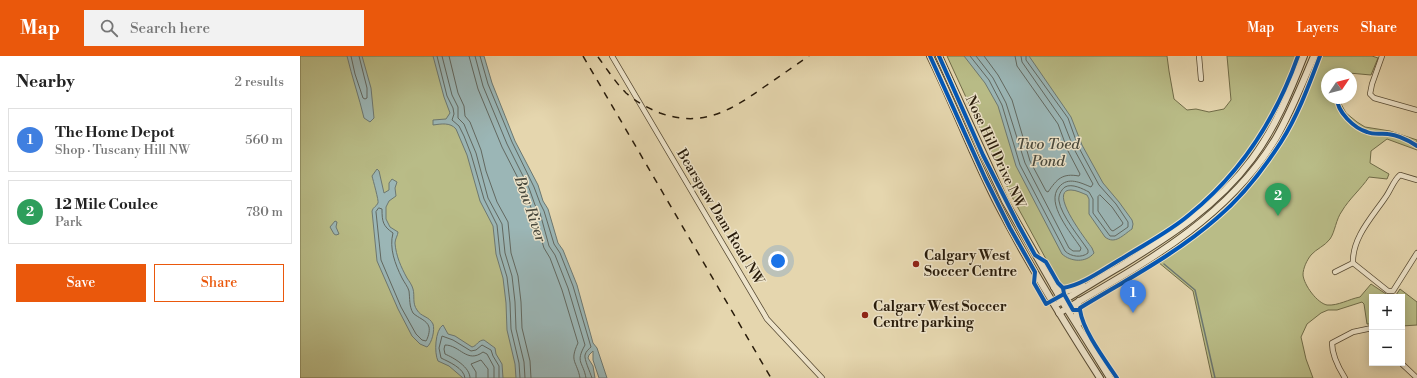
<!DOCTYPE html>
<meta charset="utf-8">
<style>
body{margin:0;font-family:"Libre Bodoni",serif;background:#f2f2f2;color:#222}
.controls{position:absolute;right:12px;bottom:12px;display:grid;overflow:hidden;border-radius:0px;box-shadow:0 2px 10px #0003}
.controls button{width:36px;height:36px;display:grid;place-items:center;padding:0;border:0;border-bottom:1px solid #e0e0e0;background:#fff;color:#222;font:20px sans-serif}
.compass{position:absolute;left:1021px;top:12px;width:36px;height:36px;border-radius:50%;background:#fff;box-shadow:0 2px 10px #0003;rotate:55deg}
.you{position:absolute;left:478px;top:205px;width:14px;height:14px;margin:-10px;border:3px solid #fff;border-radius:50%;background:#1a73e8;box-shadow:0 0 0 6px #1a73e833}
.badge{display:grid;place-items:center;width:26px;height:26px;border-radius:50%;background:#ea580c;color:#fff;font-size:13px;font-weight:700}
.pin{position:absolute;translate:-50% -33px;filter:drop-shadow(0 1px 2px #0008)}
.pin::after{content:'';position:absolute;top:21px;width:14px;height:12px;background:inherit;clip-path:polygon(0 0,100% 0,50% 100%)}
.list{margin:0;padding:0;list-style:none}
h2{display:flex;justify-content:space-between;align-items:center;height:52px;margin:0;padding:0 16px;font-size:17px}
h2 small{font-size:13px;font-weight:400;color:#767676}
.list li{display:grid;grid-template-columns:26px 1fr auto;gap:12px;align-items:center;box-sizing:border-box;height:64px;margin:0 8px 8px;padding:0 8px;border:1px solid #e0e0e0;border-radius:0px}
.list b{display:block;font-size:15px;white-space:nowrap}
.list p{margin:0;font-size:13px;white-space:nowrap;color:#767676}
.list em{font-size:13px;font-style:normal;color:#767676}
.actions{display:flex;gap:8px;padding:12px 16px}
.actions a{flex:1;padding:9px 0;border:1px solid #ea580c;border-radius:0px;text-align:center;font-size:14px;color:#ea580c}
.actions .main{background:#ea580c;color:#fff}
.icon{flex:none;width:22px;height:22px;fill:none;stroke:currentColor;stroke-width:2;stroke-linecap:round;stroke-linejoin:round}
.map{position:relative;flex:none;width:1117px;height:322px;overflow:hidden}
header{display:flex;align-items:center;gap:24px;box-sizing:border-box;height:56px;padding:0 20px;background:#ea580c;color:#fff}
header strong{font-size:19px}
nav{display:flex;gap:22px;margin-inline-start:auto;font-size:14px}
.search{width:280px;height:36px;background:#f2f2f2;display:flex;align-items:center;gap:10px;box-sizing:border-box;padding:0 14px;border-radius:0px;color:#767676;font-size:15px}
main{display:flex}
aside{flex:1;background:#fff}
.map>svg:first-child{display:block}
.green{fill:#b9bc87;stroke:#706c48}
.water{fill:#9bb6b6;stroke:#6d7871}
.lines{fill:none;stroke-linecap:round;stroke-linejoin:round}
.shore{stroke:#626860;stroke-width:1}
.stream{stroke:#6d7871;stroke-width:1.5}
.minor-casing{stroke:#574a33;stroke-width:6}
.tertiary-casing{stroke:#574a33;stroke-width:8}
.minor{stroke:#eee4ca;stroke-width:4.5}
.tertiary{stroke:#eee4ca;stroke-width:6}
.rail{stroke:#281b0a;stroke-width:1.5;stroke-dasharray:7 7;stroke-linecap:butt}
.cycleway-casing{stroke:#eee4ca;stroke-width:6}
.cycleway{stroke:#0057b8;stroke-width:4}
.poi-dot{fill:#8f2418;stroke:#eee4ca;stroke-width:1.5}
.labels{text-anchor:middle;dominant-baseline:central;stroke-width:3;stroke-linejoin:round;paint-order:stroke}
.street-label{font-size:14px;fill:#281b0a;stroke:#eee4ca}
.poi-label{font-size:14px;font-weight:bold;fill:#281b0a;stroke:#eee4ca;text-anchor:start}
.water-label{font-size:15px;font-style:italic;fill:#4a4a3e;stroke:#eee4ca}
</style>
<header>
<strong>Map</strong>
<div class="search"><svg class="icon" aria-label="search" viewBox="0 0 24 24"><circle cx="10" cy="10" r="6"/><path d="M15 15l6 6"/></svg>Search here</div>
<nav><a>Map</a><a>Layers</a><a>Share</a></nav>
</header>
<main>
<aside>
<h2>Nearby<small>2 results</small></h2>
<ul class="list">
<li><span class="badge" style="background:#3f7fe0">1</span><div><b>The Home Depot</b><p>Shop · Tuscany Hill NW</p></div><em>560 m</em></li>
<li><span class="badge" style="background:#2e9e5b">2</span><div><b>12 Mile Coulee</b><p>Park</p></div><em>780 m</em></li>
</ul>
<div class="actions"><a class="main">Save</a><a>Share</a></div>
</aside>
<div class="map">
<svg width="1117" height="322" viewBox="0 0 1117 322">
<rect width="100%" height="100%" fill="#e5d6ae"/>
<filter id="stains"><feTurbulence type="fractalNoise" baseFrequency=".005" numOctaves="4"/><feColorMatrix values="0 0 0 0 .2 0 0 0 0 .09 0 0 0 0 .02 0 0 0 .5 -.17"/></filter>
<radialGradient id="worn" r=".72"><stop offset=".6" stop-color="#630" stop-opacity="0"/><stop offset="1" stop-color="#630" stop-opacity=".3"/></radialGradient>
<!-- green -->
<g class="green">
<path d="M0,0H134L198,172L220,322H0Z"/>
<path d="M647,0H867L869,15L874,43L887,54L896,53L909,56L924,53L931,44L927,0H1000L989,29L976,58L957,89L931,124L920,135L876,173L807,215L776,231L763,230L758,225L711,139Z"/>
<path d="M1017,0H1072L1078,2L1071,19L1049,17L1027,18V42H1041L1040,46L1046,57L1057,66L1065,71L1090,75L1117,84V94L1087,83L1071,95L1070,107L1089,118L1087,123L1069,121C1061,133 1049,143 1042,155C1036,163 1035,176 1030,183C1025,190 1016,193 1011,199C1007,204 1003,212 1003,219C1004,229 1017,247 1027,249C1038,250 1049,243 1060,241L1071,228L1089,240L1096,239L1100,233L1117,246V269L1102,270V241H1072V268H1067L1064,248L1062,246L1037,254H1028L1021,257L1007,268L1001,281L1006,303L1013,322H912L893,235L858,206L857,203C868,196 879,189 890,182C927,154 958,120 982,81C996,55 1006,27 1017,0Z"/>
</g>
<!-- water -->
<g class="water">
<path d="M47,0H62L71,32L74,62L70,66L64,62C59,41 52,21 47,0Z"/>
<path d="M133,0H184L192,27L215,85L238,129L243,145L248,153L258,187L263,194L277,229L293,287L297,292L307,322H299L293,304V295L289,299L288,302L293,310L295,322H216L215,308L207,274L206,247L203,222L196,198L193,170L180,145L167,99L156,73C150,66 141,68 133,69V64L146,63L150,57L144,41Z"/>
<path d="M664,0H729L771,61L782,89L803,127L819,146L832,164L833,168L832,173C823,179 815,189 805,181L789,158V143L787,139C782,137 776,134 771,134C747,134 787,185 792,192L794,197C786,207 771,206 762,198L716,110L698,50L685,27Z"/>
<path d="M77,113L79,115L84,137L89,134V127L92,123L97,126L95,132L96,140L89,145L86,151V163L90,171L98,176C98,179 95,183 95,187C96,200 101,211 107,222C109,225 112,229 113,233C115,240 112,247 117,254C121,261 129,260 133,268C135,274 132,287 127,291L120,288L112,280L98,253L77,205L72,155C73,151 77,150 78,147C79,145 73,124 72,120Z"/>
<path d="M35,165L37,166L36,171L39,178L36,179L34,178L30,171Z"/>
<path d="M143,269L148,278L155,280L172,291C177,290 178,284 184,284L195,292L196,298L202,308L203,322H163L149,310L138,305C134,297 135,274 143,269Z"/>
</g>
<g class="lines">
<!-- shore -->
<g class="shore">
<path d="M51,0L55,18L63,42L65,43L67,42V32L59,0"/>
<path d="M137,0L147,40L153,52L154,58L152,64L159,70L164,80L171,98L184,143L197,169L200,198L207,221L210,247L211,273L219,307L220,322"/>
<path d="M142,0L152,39L158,51V62L164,68L168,78L176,97L188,142L202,168L205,197L212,220L215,246L216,273L224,306L225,322"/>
<path d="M149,0L158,37L164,50L165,60L170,66L181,94L186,115L197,146L208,166L211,197L218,220L221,246L222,272L230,305L231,322"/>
<path d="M169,0L178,33L202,91L224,134L234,159L244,192L250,202L262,234L278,287C269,306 277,305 280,322"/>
<path d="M175,0L183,30L207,88L229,132L235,149L240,157L249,190L255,199L268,232L285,289C275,307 283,305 286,322"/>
<path d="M180,0L188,28L212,86L234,131L240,147L244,155L254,188L260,197L273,230L291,291C289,293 286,295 285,299C284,303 290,316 292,322"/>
<path d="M670,0L689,24L702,49L720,109L765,195C771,201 782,202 788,197V194C780,182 761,159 759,145C758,140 761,134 765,131C772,127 783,133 789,136L793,143V157L810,180H815L828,171V166L816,148L799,129L786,105L778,90L768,62L726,4V0"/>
<path d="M676,0L693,22L706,47L725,107L769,192L773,195H780L781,192C771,177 745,147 759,131C768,120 781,127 791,131L793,128L774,93L763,65L722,6L721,0"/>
<path d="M684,0L698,19L712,44L730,105L746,135L748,136C757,123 762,117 779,120L780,118L768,95L758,68L717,10L715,0"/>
<path d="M800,139L812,151L823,167L822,169L813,175L811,174L798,155V141Z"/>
<path d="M79,152L82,153C82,166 83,170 93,177C89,192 95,208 102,222C104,226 108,231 109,235C110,243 109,250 113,257C118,262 127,264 129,271C130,275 128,282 126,285L122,284L116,278L101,251L81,204L76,156Z"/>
<path d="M165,322C164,312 149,306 141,302L139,292L142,280L153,284L171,295L176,294L182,289L191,294L193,300L199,310V322"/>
<path d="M170,322C170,311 154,302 145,298L144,293L145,289C160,289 167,308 183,296L187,298L194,311V322"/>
<path d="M176,322V316L171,308L181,304L188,313V322"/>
</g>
<!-- stream -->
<path class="stream" d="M864,208L895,234L915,322"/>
<defs>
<g id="minor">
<path d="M312,0L467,263L522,322"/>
<path d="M899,0L901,23"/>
<path d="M1082,0L1072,28L1070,38L1074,42L1117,54"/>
<path d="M1117,124L1100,119C1093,125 1091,134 1085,142C1072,161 1052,182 1053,207L1088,235H1093L1117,197"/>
<path d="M1035,216L1053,207"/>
<path d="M1101,307L1117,322"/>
<path d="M1045,322C1038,311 1032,299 1032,287L1053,276L1072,272"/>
</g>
<g id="tertiary">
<path d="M630,0C654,49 673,100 698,149C729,209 764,266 800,322"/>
<path d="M639,0L705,145L762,245L810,322"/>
<path d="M754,231L766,235L783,230"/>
<path d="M779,245C775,253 776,259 779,267"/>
<path d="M759,247C780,235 800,222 821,210C870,180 917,150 952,103C975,72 990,36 1004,0"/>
<path d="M759,257C839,210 926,165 976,82C991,56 1002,28 1014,0"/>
</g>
</defs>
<!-- minor casing -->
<use href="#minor" class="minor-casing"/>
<!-- tertiary casing -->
<use href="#tertiary" class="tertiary-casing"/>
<!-- minor -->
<use href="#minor" class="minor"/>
<!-- tertiary -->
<use href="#tertiary" class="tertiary"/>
<!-- rail -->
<g class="rail">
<path d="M283,0L471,322"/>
<path d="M298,1C307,13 315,26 326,37C336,46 348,52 360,57C402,72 430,55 464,31C479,21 494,10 509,0"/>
</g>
<defs>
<g id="cycleway">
<path d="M630,0L685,122L710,172L735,216L734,227L746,248L764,238"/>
<path d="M639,0L683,99L719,170L735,199L746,206L758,227L763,232L764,238L773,254H780V252C826,224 876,198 917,162C942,141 963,114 981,86C998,59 1009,29 1020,0"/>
<path d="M1037,42C1037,56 1054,72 1067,76C1074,79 1081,77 1088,78C1099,79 1108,84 1117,90"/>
<path d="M763,232C783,229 805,212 823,202C845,188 869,176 889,159C941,117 976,62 998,0"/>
<path d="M780,254C783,275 805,304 817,322"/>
</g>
</defs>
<!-- cycleway casing -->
<use href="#cycleway" class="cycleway-casing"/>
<!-- cycleway -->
<use href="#cycleway" class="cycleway"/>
</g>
<!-- markers -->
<g class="poi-dot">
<circle cx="616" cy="208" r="4"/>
<circle cx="565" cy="259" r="4"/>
</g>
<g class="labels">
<!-- street labels -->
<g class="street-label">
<text transform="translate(695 96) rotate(65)">Nose Hill Drive NW</text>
<text transform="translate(420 161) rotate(59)">Bearspaw Dam Road NW</text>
</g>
<!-- poi labels -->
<g class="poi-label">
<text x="624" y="200">Calgary West<tspan x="624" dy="16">Soccer Centre</tspan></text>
<text x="573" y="251">Calgary West Soccer<tspan x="573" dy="16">Centre parking</tspan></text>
</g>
<!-- water labels -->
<g class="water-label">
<text x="748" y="88">Two Toed<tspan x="748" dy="17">Pond</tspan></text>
<text transform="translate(230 153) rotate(71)">Bow River</text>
</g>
</g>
<rect width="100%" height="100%" filter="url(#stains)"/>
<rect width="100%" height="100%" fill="url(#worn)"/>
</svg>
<div class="controls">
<button>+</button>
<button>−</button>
</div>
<svg class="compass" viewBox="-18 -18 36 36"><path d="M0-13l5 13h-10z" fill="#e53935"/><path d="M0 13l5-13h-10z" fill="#767676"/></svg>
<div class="you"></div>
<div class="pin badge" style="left:833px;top:257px;background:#3f7fe0">1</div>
<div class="pin badge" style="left:978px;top:160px;background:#2e9e5b">2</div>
</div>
</main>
